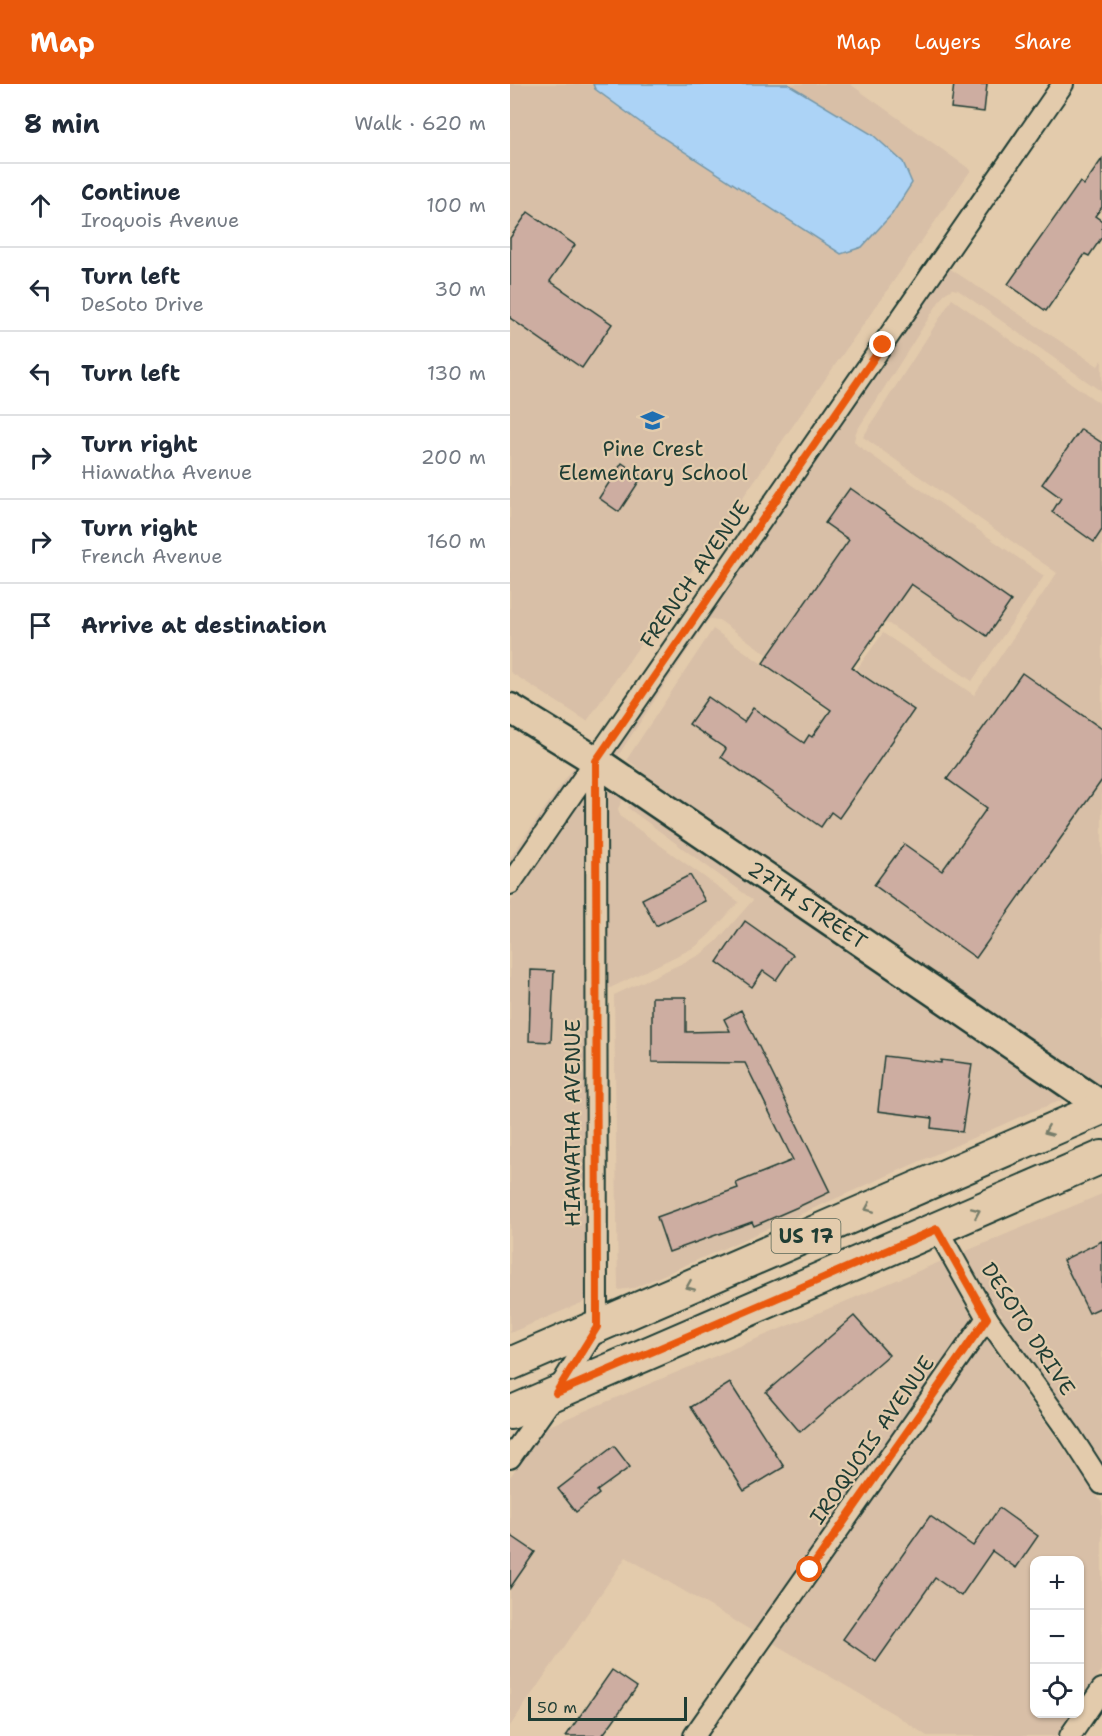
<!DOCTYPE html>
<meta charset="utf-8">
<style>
body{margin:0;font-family:"Shantell Sans",sans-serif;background:#f6f6f7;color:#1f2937}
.controls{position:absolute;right:18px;bottom:18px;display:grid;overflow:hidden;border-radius:12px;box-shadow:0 2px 4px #0004}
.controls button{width:54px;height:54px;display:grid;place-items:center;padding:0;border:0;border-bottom:2px solid #e0e1e3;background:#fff;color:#1f2937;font:30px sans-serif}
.scale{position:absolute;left:18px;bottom:15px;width:159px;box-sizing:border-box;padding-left:6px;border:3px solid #1f3d34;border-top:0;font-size:16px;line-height:21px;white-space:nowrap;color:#1f3d34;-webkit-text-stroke:4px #e3cbac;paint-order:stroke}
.stop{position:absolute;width:18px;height:18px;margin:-14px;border:4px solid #ea580c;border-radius:50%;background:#fff}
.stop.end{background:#ea580c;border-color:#fff;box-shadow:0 2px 6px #0008}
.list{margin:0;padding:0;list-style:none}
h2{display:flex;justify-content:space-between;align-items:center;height:78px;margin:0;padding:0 24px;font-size:26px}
h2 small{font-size:20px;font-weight:400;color:#747a83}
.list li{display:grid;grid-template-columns:39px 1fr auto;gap:18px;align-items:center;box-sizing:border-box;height:84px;padding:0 24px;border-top:2px solid #e0e1e3}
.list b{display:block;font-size:22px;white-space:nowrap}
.list p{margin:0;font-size:20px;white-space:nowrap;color:#747a83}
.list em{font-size:20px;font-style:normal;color:#747a83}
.icon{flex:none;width:33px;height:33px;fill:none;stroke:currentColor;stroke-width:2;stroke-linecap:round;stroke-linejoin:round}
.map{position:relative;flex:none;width:592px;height:1652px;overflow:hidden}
header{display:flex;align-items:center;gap:36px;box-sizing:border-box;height:84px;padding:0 30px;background:#ea580c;color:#fff}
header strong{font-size:28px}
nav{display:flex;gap:33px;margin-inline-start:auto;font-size:21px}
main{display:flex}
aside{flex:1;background:#fff}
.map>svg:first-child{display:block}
.built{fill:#d8bfa7}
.water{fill:#acd3f6;stroke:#7497a8;stroke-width:1.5}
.building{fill:#cdada1;stroke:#1f3d34;stroke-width:1.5}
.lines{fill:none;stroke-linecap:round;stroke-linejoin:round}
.street-casing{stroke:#1f3d34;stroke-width:24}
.secondary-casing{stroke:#1f3d34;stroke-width:33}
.primary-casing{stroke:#1f3d34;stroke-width:36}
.street{stroke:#e3cbac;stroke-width:20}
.secondary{stroke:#e3cbac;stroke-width:28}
.primary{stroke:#e3cbac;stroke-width:32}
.oneway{stroke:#777d6a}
.route{stroke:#ea580c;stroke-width:8}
.labels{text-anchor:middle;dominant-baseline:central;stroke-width:4.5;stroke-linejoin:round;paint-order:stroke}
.shield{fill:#e3cbac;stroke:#5a6858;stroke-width:1.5}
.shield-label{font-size:20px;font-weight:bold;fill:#1f3d34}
.poi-label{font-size:21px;fill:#1f3d34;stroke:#e3cbac}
.street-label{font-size:21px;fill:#1f3d34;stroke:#e3cbac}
</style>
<header>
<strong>Map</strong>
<nav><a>Map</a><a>Layers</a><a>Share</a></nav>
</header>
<main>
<aside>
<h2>8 min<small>Walk · 620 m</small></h2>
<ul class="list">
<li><svg class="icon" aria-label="ahead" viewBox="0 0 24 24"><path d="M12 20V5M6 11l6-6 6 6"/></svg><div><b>Continue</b><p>Iroquois Avenue</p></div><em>100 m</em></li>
<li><svg class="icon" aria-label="left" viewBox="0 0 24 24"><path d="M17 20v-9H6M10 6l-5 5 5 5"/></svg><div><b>Turn left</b><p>DeSoto Drive</p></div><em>30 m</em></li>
<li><svg class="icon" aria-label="left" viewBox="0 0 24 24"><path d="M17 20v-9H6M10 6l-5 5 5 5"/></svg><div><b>Turn left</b></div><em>130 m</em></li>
<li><svg class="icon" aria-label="right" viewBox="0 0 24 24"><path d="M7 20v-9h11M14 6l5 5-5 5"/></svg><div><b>Turn right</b><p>Hiawatha Avenue</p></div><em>200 m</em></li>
<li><svg class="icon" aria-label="right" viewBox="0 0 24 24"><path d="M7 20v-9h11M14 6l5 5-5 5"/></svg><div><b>Turn right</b><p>French Avenue</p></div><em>160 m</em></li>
<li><svg class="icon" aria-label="arrive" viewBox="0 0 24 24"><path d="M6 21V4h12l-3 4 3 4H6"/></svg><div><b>Arrive at destination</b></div></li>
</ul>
</aside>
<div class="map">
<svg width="592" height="1652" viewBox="0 0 592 1652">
<rect width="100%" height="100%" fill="#e3cbac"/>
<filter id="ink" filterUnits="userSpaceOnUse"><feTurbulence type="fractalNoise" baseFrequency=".0167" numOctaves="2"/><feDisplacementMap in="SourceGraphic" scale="12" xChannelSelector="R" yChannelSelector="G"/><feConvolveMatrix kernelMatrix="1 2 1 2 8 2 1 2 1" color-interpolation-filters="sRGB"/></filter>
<g filter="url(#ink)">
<!-- built -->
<g class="built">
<path d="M0,0H340L461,86L77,637L0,588Z"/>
<path d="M439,184L588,282L592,276V308L448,206L442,205L434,210L346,348L344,357L347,361L534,492L462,597L379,540L374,539L371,540L316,612L209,536L200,535L195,540L109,670L107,677L102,673Z"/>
<path d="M442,215L592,321V1001L521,1028L124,1204L108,1206L104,911L190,871L206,858L243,816L118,724L137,692L117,675L203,545L317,626L373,549L464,611L547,489L353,353Z"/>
<path d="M66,680L69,682L0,781V774Z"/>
<path d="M97,700L114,712L108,725L111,733L229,818L199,851L185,863L98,905Z"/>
<path d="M74,712L76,1217L0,1249V819Z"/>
<path d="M592,1110V1377L570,1344L491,1233L492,1230L485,1225L454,1168Z"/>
<path d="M432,1177L463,1235L244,1548L116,1473L0,1642V1393L34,1344Z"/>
<path d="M476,1254L592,1419V1586L570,1618V1476H524V1630H562L546,1652H417L389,1633L263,1559Z"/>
</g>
<!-- water -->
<path class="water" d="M83,0H278L363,51L393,78L402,99L382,130L352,163L331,170L138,44L85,5Z"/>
<!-- building -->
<g class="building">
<path d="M444,0H477L474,28L441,24Z"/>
<path d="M592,75V123L585,132L592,137V153L579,172L575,170L536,227L498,200L570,98L574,101Z"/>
<path d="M18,128L65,161L40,197L102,240L72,284L0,234V154Z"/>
<path d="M571,345L592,359V446L584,458L542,428L551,414L532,400Z"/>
<path d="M112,379L132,393L109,428L89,414Z"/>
<path d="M340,404L501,517L477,552L401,500L342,584L404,626L329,734L321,728L311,743L211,673L216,665L179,640L198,613L234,638L243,624L294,659L299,651L302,653L321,626L253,579L339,456L315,439Z"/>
<path d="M512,589L592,645V696L466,874L364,801L394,760L432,787L477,724L437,695Z"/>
<path d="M180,791L195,817L146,842L132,815Z"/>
<path d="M235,837L283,871L266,896L253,887L242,903L207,878Z"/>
<path d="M21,886L44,887L41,958L19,957Z"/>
<path d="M142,913H176V948L220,947L214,935L231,926L320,1108L290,1122L244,1142L242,1138L159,1168L147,1133L228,1104L226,1099L283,1076L235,979L142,978Z"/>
<path d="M374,972L431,979V976L462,980L452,1048L421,1044L422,1034L368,1027Z"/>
<path d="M592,1157V1223L579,1229L553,1176Z"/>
<path d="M344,1232L379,1271L290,1348L256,1308Z"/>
<path d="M220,1299L274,1383L234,1407L181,1323Z"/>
<path d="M104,1362L120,1383L87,1407L89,1410L66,1428L48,1405Z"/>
<path d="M489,1424L528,1452L506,1484L482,1467L451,1512L425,1494L366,1578L333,1555L420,1432L463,1462Z"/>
<path d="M0,1451L25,1468L0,1504Z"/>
<path d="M102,1586L127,1603L103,1637L92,1652H56Z"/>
</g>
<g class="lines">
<defs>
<g id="street">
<path d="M0,800L553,0"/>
<path d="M427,1145L477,1234L561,1352L592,1400"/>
<path d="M0,1374L46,1309L87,1243L86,677"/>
<path d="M184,1652L477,1234"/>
<path d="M560,1652L592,1605"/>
</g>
<g id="secondary">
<path id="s1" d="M0,624L86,677L592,1022"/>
</g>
<g id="primary">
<path d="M0,1280L592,1024"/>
<path d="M0,1329L592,1073"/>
</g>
</defs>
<!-- street casing -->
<use href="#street" class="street-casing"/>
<!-- secondary casing -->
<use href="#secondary" class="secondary-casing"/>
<!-- primary casing -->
<use href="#primary" class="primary-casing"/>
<!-- street -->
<use href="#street" class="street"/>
<!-- secondary -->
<use href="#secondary" class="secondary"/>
<!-- primary -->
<use href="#primary" class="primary"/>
</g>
<!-- one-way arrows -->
<defs><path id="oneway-chevron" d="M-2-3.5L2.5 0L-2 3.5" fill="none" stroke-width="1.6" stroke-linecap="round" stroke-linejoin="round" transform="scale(1.5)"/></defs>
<g class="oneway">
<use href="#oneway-chevron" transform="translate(538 1047) rotate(157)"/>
<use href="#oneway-chevron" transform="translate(359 1124) rotate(157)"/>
<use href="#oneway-chevron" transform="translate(466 1128) rotate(-24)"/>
<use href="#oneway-chevron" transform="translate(180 1202) rotate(157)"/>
</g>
</g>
<g class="lines" filter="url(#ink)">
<!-- route -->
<path class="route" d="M300,1486L477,1234L427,1145L46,1309L87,1243L86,677L373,261"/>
</g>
<!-- icons -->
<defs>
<symbol id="school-bare" viewBox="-9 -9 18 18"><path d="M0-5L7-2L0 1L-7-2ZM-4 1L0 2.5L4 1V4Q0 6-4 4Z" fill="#1f6fb2" stroke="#e3cbac" stroke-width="2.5" paint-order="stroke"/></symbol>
</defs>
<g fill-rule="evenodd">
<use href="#school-bare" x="126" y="320" width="33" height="33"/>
</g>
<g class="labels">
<!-- shield labels -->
<rect class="shield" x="261.5" y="1135" width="69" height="34" rx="4.5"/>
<g class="shield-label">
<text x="296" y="1152">US 17</text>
</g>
<!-- poi labels -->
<g class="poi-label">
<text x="143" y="365">Pine Crest<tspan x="143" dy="24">Elementary School</tspan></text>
</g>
<!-- street labels -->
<g class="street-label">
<text transform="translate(185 490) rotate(-55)">FRENCH AVENUE</text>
<text stroke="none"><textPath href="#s1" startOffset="357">27TH STREET</textPath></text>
<text transform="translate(63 1039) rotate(-90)">HIAWATHA AVENUE</text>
<text transform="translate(518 1245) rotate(57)">DESOTO DRIVE</text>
<text transform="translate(362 1356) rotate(-55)">IROQUOIS AVENUE</text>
</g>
</g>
</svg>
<div class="controls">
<button>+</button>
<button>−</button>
<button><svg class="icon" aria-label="locate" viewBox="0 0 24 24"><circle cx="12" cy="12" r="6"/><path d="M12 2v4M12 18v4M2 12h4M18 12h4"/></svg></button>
</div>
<div class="scale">50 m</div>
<div class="stop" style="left:300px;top:1486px"></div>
<div class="stop end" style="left:373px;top:261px"></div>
</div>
</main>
